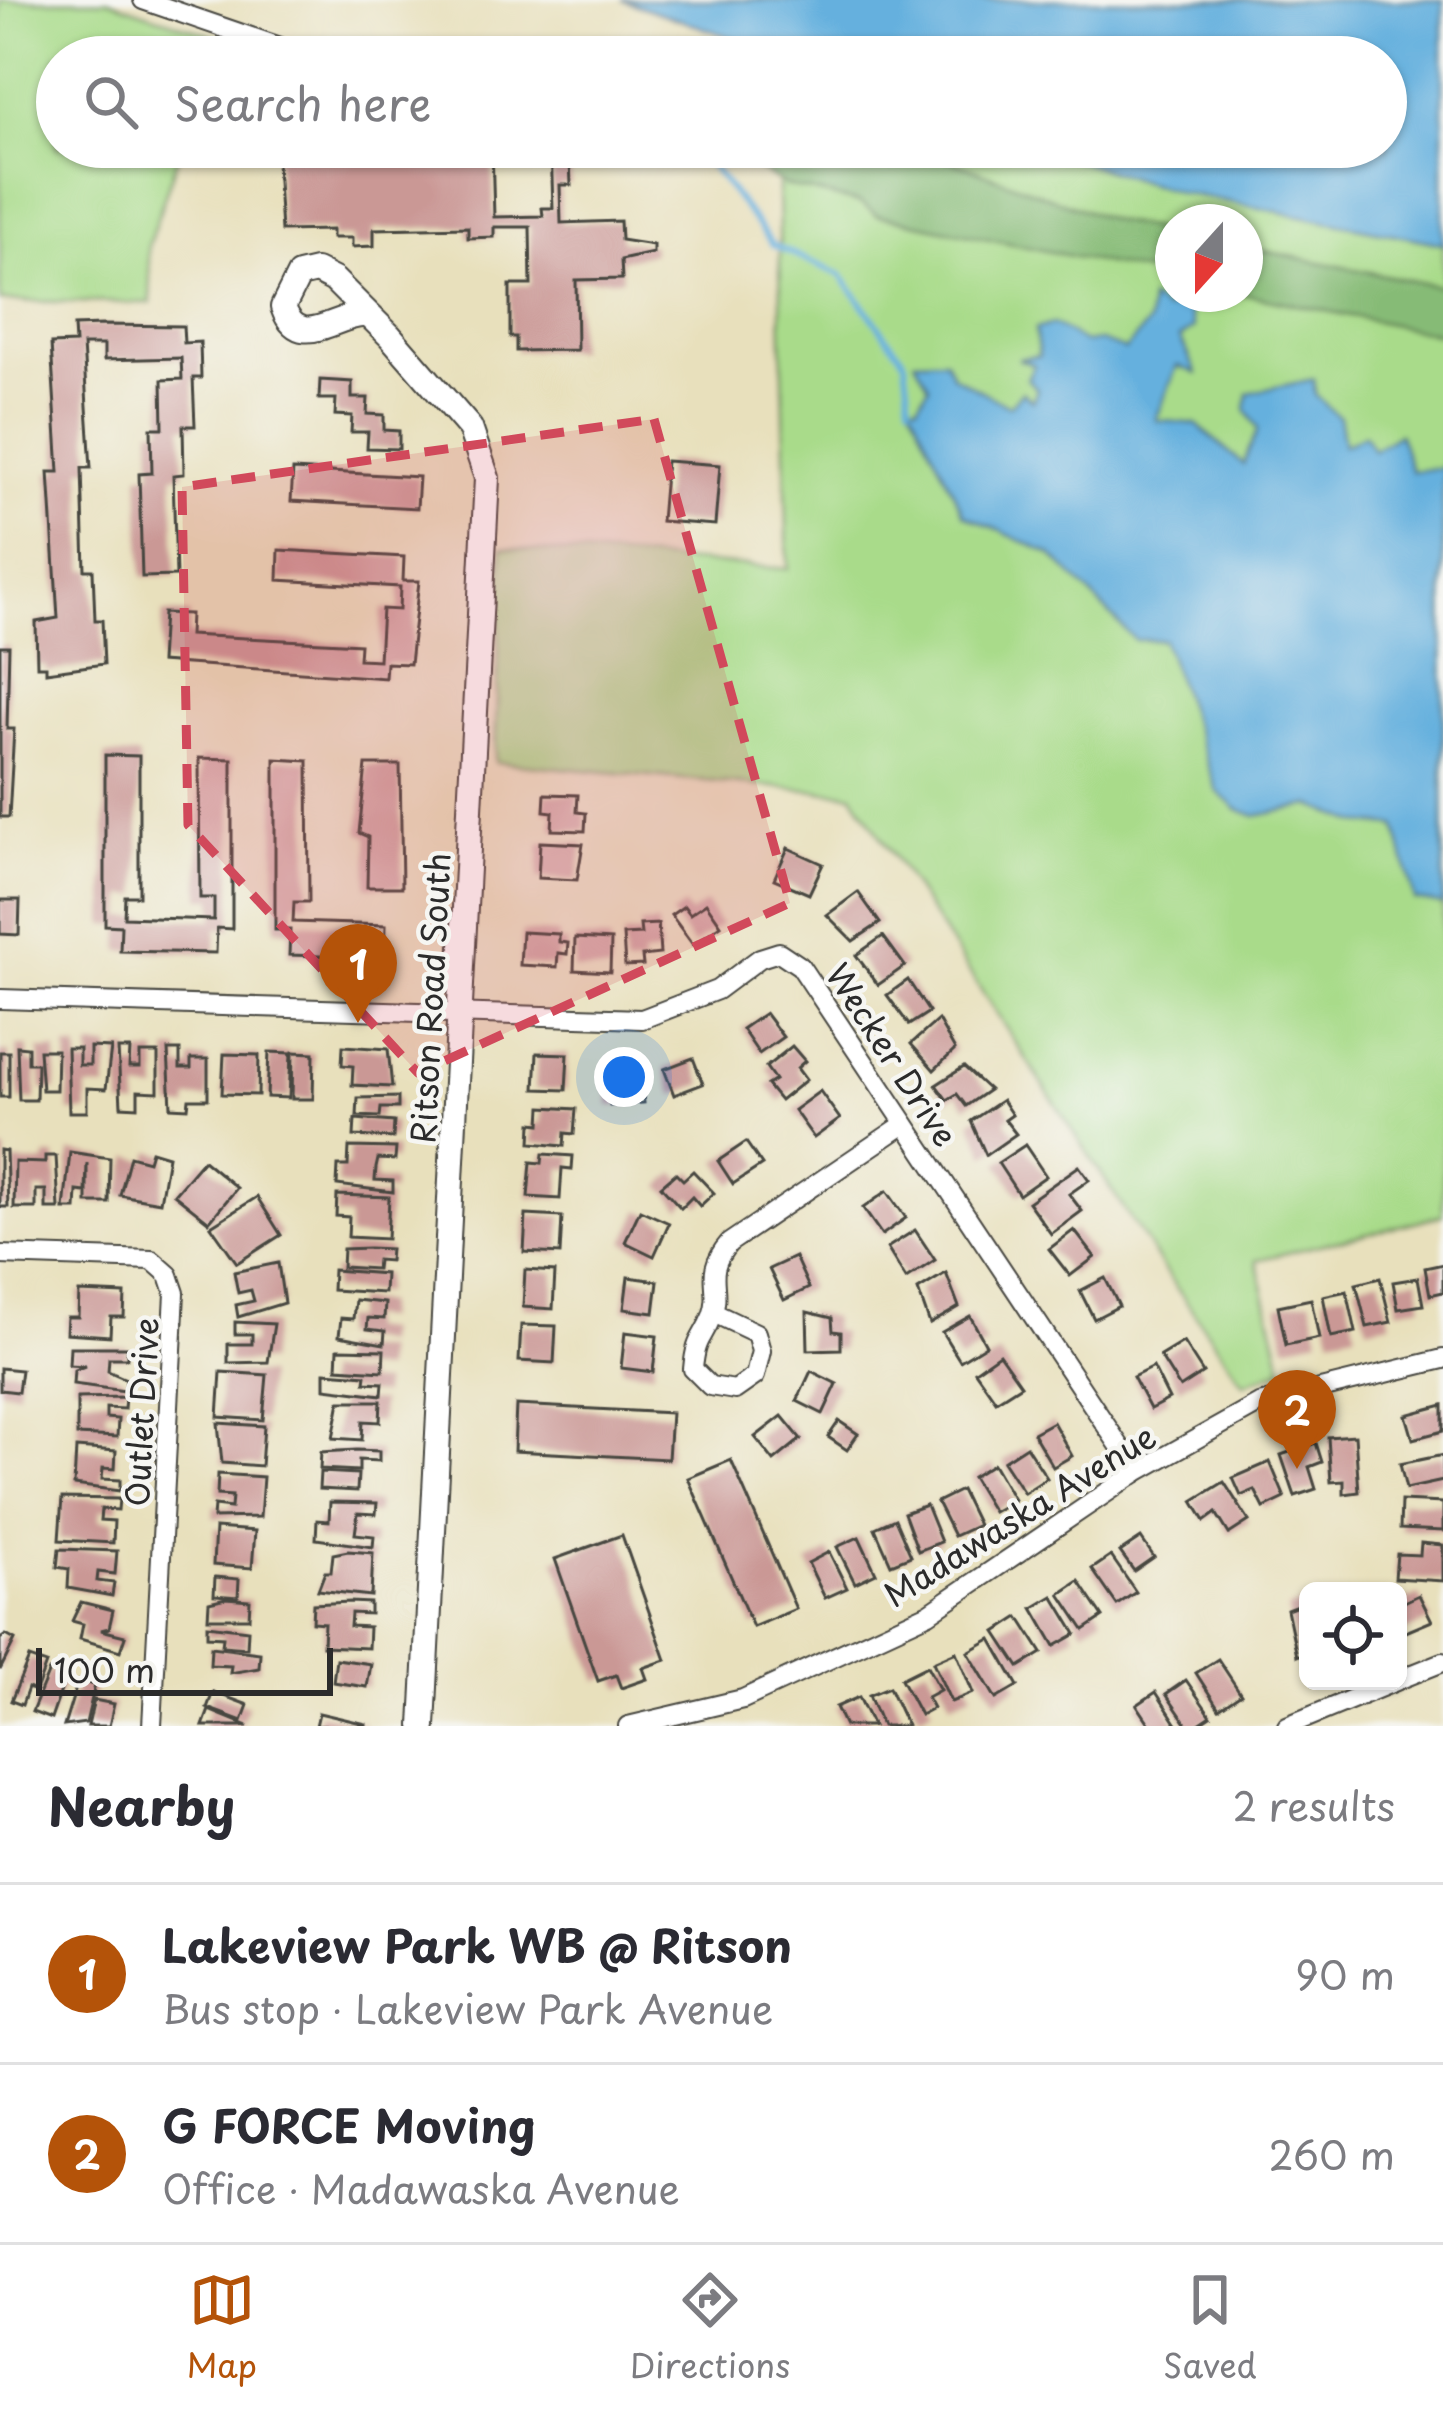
<!DOCTYPE html>
<meta charset="utf-8">
<style>
body{margin:0;font-family:"Playpen Sans",sans-serif;background:#f7f7f7;color:#2b2b33}
.controls{position:absolute;right:36px;bottom:36px;display:grid;overflow:hidden;border-radius:18px;box-shadow:0 3px 9px #0004}
.controls button{width:108px;height:108px;display:grid;place-items:center;padding:0;border:0;border-bottom:3px solid #e1e1e2;background:#fff;color:#2b2b33;font:60px sans-serif}
.compass{position:absolute;left:1155px;top:204px;width:108px;height:108px;border-radius:50%;background:#fff;box-shadow:0 3px 9px #0004;rotate:201deg}
.scale{position:absolute;left:36px;bottom:30px;width:297px;box-sizing:border-box;padding-left:12px;border:6px solid #2b2b2b;border-top:0;font-size:33px;line-height:42px;white-space:nowrap;color:#2b2b2b;-webkit-text-stroke:9px #f6f6f2;paint-order:stroke}
.you{position:absolute;left:624px;top:1077px;width:42px;height:42px;margin:-30px;border:9px solid #fff;border-radius:50%;background:#1a73e8;box-shadow:0 0 0 18px #1a73e833}
.badge{display:grid;place-items:center;width:78px;height:78px;border-radius:50%;background:#b45309;color:#fff;font-size:39px;font-weight:700}
.pin{position:absolute;translate:-50% -99px;filter:drop-shadow(0 3px 6px #0008)}
.pin::after{content:'';position:absolute;top:63px;width:42px;height:36px;background:inherit;clip-path:polygon(0 0,100% 0,50% 100%)}
.list{margin:0;padding:0;list-style:none}
h2{display:flex;justify-content:space-between;align-items:center;height:156px;margin:0;padding:0 48px;font-size:51px}
h2 small{font-size:39px;font-weight:400;color:#7c7c81}
.list li{display:grid;grid-template-columns:78px 1fr auto;gap:36px;align-items:center;box-sizing:border-box;height:180px;padding:0 48px;border-top:3px solid #e1e1e2}
.list b{display:block;font-size:45px;white-space:nowrap}
.list p{margin:0;font-size:39px;white-space:nowrap;color:#7c7c81}
.list em{font-size:39px;font-style:normal;color:#7c7c81}
.icon{flex:none;width:66px;height:66px;fill:none;stroke:currentColor;stroke-width:2;stroke-linecap:round;stroke-linejoin:round}
.map{position:relative;flex:none;width:1443px;height:1726px;overflow:hidden}
.search{position:absolute;background:#fff;box-shadow:0 3px 9px #0004;left:36px;right:36px;top:36px;height:132px;display:flex;align-items:center;gap:30px;box-sizing:border-box;padding:0 42px;border-radius:66px;color:#7c7c81;font-size:45px}
.sheet{height:516px;background:#fff}
nav{display:flex;justify-content:space-around;align-items:center;box-sizing:border-box;height:168px;border-top:3px solid #e1e1e2;background:#fff;font-size:33px;color:#7c7c81}
nav a{display:grid;justify-items:center;gap:6px}
nav .on{color:#b45309}
.map>svg:first-child{display:block}
.green{fill:#a9db8a;stroke:#6a835a;stroke-width:3;fill-rule:evenodd}
.forest{fill:#86bb76;stroke:#587350;stroke-width:3}
.water{fill:#65b0de;stroke:#486e84;stroke-width:3}
.lines{fill:none;stroke-linecap:round;stroke-linejoin:round}
.stream{stroke:#65b0de;stroke-width:6}
.building{fill:#ca9895}
.minor-casing{stroke:#474641;stroke-width:22}
.tertiary-casing{stroke:#474641;stroke-width:28}
.minor{stroke:#fff;stroke-width:18}
.tertiary{stroke:#fff;stroke-width:24}
.marked{fill:#d1495b;fill-opacity:0.2;stroke:#d1495b;stroke-width:9;stroke-dasharray:24 15;stroke-linejoin:round}
.labels{text-anchor:middle;dominant-baseline:central;stroke-width:9;stroke-linejoin:round;paint-order:stroke}
.street-label{font-size:33px;fill:#2b2b2b;stroke:#f6f6f2}
</style>
<div class="map">
<svg width="1443" height="1726" viewBox="0 0 1443 1726">
<rect width="100%" height="100%" fill="#f6f6f2"/>
<filter id="ink" filterUnits="userSpaceOnUse"><feTurbulence type="fractalNoise" baseFrequency=".00833" numOctaves="2"/><feDisplacementMap in="SourceGraphic" scale="24" xChannelSelector="R" yChannelSelector="G"/><feConvolveMatrix kernelMatrix="1 2 1 2 8 2 1 2 1" color-interpolation-filters="sRGB"/></filter>
<filter id="wash" filterUnits="userSpaceOnUse"><feTurbulence type="fractalNoise" baseFrequency=".004" numOctaves="4" result="noise"/><feDisplacementMap in="SourceGraphic" scale="48" xChannelSelector="R" yChannelSelector="G"/><feGaussianBlur stdDeviation="2.7" result="paint"/><feColorMatrix in="noise" values="0 0 0 0 0 0 0 0 0 0 0 0 0 0 0 0 0 1.4 0 .05"/><feComposite in="paint" operator="in"/></filter>
<g filter="url(#wash)">
<rect width="100%" height="100%" fill="#e8e0bc"/>
<!-- green -->
<g class="green">
<path d="M0,0H108L217,37L211,57H57V147H181L148,246L151,303L0,301Z"/>
<path d="M777,147H1033L1178,192L1443,244V1215L1257,1260L1283,1369L1244,1383L1168,1276L853,794L495,762L502,548L788,569ZM1173,222H1245V294H1173Z"/>
</g>
<!-- forest -->
<g class="forest">
<path d="M723,147H914L1114,221L1173,233V278L877,215L860,203L784,185Z"/>
<path d="M1245,247L1443,287V335L1244,294Z"/>
</g>
<!-- water -->
<g class="water">
<path d="M622,0H1443V244L1178,192L1033,147H1386V57H788Z"/>
<path d="M1150,299L1166,310L1186,300L1194,328L1180,338L1197,373L1177,366L1156,420L1196,424L1243,464L1258,429L1246,410L1248,393L1314,379L1315,395L1339,417L1344,445L1364,435L1373,450L1399,434L1411,471L1443,468V905L1415,900L1396,826L1356,823L1311,805L1256,816L1237,809L1217,791L1163,640H1135L1052,555L964,514L910,404H918L929,386L915,360L945,359L952,375L1009,406L1022,392L1033,401L1037,389L1027,379L1034,365L1018,359L1039,356L1035,329L1053,324L1085,343L1100,341L1125,350L1148,324Z"/>
</g>
<g class="lines">
<!-- stream -->
<path class="stream" d="M710,147L709,163L773,245L841,275L905,361L910,404"/>
</g>
<g id="blocks">
<!-- building -->
<g class="building">
<path d="M276,147H492L494,217L543,216L542,208H553L551,147H686V158L570,161L571,185H560L561,223L620,221L621,240L653,245V253L621,260L622,279L576,280L577,350L516,351V337H510V285H531L530,227H494V237L468,238V227L374,229V246L352,247V238H332V230L281,231Z"/>
<path d="M103,325L183,326L184,343L200,342L201,378H193L195,426H183L184,474L173,475L176,576L142,577L139,474L152,473L151,428H163L162,380L182,379L181,358L104,360V345H83L91,468H82L85,570H93L95,620H102L104,664L46,672V666H37L36,622L58,618L49,472H59L51,344L75,343L74,326Z"/>
<path d="M320,380L352,382V398H368L367,414L384,415V430L399,431V449L367,448L368,432H351L352,416L335,415L336,399H319Z"/>
<path d="M666,461L720,465L715,525L661,521Z"/>
<path d="M293,470L419,477L417,508L291,501Z"/>
<path d="M279,550L404,557L403,581H419L410,664L386,663L385,678L160,662L163,613L190,614L189,635L360,644L359,659L379,660L382,609L399,610L400,587L278,580Z"/>
<path d="M0,646H9L7,729H14L9,817H0Z"/>
<path d="M105,755L139,756V896H125L124,917L214,920V898H200L199,758L232,759V929L217,928L216,953L120,951L121,926L105,925Z"/>
<path d="M275,759L308,761L309,902H294L293,922L386,925L385,958L289,955L290,930H275Z"/>
<path d="M366,765H400L402,887H367L368,837L359,833Z"/>
<path d="M545,794L578,795L577,812L586,813L585,831L552,830L553,812L544,811Z"/>
<path d="M540,842L583,844L577,880L538,878Z"/>
<path d="M788,848L823,864L809,894L774,879Z"/>
<path d="M858,892L880,923L853,941L827,915Z"/>
<path d="M0,900H20L19,935L0,934Z"/>
<path d="M706,903L721,925L693,945L671,915L684,906L690,914Z"/>
<path d="M658,924L660,954L642,956L643,965L625,966L623,935L641,934L640,925Z"/>
<path d="M522,932L559,934V942L568,943L567,954L558,953L557,967L520,965Z"/>
<path d="M883,936L905,966L878,985L856,955Z"/>
<path d="M575,938L611,940L610,972L574,970Z"/>
<path d="M908,980L929,1012L909,1025L887,995Z"/>
<path d="M765,1013L783,1037L759,1054L742,1029Z"/>
<path d="M938,1020L955,1050L934,1070L911,1044Z"/>
<path d="M17,1046L28,1047V1063H37L36,1100H19Z"/>
<path d="M343,1046L388,1049L392,1087L352,1085L353,1066L342,1065Z"/>
<path d="M792,1046L805,1061L797,1068L806,1080L780,1101L767,1085L775,1080L766,1067Z"/>
<path d="M90,1047L111,1048L106,1089L87,1088V1112H69L67,1048H79V1065H90Z"/>
<path d="M118,1049H130L129,1067H140V1053H158V1092L138,1091V1107L121,1106Z"/>
<path d="M39,1050H57L56,1090H42Z"/>
<path d="M168,1050H180V1068H191V1059H208V1099H189L188,1108L171,1107Z"/>
<rect x="0" y="1052" width="9" height="45"/>
<path d="M269,1052L291,1053L289,1098L267,1097Z"/>
<path d="M293,1052L314,1053L313,1099H292Z"/>
<path d="M537,1053L568,1054L566,1090L535,1089Z"/>
<path d="M224,1054L259,1055L258,1095L222,1094Z"/>
<path d="M693,1058L703,1084L674,1095L664,1069Z"/>
<path d="M964,1067L989,1090L966,1106L957,1094L947,1100L936,1085Z"/>
<path d="M641,1075L644,1103L610,1106L607,1079Z"/>
<path d="M820,1091L840,1119L814,1138L794,1110Z"/>
<path d="M398,1097V1108H381L380,1117L357,1116L358,1098Z"/>
<path d="M1002,1100L1012,1115L1005,1120L1016,1134L986,1155L971,1121Z"/>
<path d="M542,1107L576,1109L574,1134L565,1133L564,1146L531,1143L532,1123L541,1124Z"/>
<path d="M355,1119L394,1122L393,1138L354,1136Z"/>
<path d="M746,1142L762,1165L733,1184L718,1161Z"/>
<path d="M1025,1145L1046,1176L1019,1195L998,1163Z"/>
<path d="M349,1147L396,1148L395,1160L378,1159L376,1168L375,1180L393,1181V1192L337,1185L338,1166H348Z"/>
<path d="M0,1150L6,1151L8,1207H0Z"/>
<path d="M151,1151L168,1156L160,1202L120,1195L130,1156L148,1161Z"/>
<path d="M70,1152L110,1158L109,1203H87V1163L86,1192L77,1191L76,1209H64Z"/>
<path d="M543,1154L573,1156L572,1169L562,1168L560,1199L528,1197L531,1162L542,1163Z"/>
<path d="M45,1156H56L59,1209H46V1190H36V1208H14L15,1162L45,1163Z"/>
<path d="M203,1160L237,1188L209,1222L174,1194Z"/>
<path d="M1079,1166L1089,1180L1069,1194L1082,1211L1051,1234L1028,1202Z"/>
<path d="M693,1171L714,1193L700,1206L692,1197L681,1208L661,1186L676,1173L683,1180Z"/>
<path d="M887,1191L906,1218L882,1235L863,1208Z"/>
<path d="M337,1195L389,1197L387,1239L348,1237L349,1217L336,1216Z"/>
<path d="M257,1197L281,1235L237,1263L211,1226Z"/>
<path d="M640,1210L669,1223L654,1256L625,1242Z"/>
<path d="M526,1215L562,1217L560,1254L524,1252Z"/>
<path d="M915,1230L935,1260L906,1279L887,1248Z"/>
<path d="M1074,1230L1095,1257L1070,1276L1049,1249Z"/>
<path d="M369,1248L390,1249L389,1261L377,1260L376,1269L342,1267L343,1249Z"/>
<path d="M795,1257L809,1288L784,1300L769,1269Z"/>
<path d="M278,1263L284,1303L238,1317L236,1305L254,1301L251,1290L238,1293L234,1272Z"/>
<path d="M1443,1264V1292L1430,1295L1425,1268Z"/>
<path d="M333,1270L385,1274L384,1293L332,1290Z"/>
<path d="M525,1270L555,1272L553,1309L523,1307Z"/>
<path d="M946,1273L959,1307L930,1324L918,1290Z"/>
<path d="M628,1277L658,1281L654,1313L624,1309Z"/>
<path d="M1105,1278L1119,1306L1094,1319L1080,1291Z"/>
<path d="M1380,1278L1391,1322L1367,1327L1356,1284Z"/>
<path d="M1418,1278L1423,1305L1398,1309L1393,1282Z"/>
<path d="M1347,1291L1356,1332L1331,1337L1323,1296Z"/>
<path d="M79,1292L125,1294L124,1317H111L110,1336L66,1333L67,1317H78Z"/>
<path d="M1311,1299L1319,1338L1286,1345L1278,1306Z"/>
<path d="M355,1300L385,1303L384,1319L368,1318L367,1329L385,1331L384,1344L339,1336L341,1318L353,1319Z"/>
<path d="M807,1312L832,1318L833,1331L841,1332V1349L808,1350Z"/>
<path d="M970,1316L986,1345L960,1361L942,1332Z"/>
<path d="M235,1322L274,1324L268,1362L228,1363V1344H252V1334H235Z"/>
<path d="M521,1325L556,1326L554,1363L519,1361Z"/>
<path d="M625,1332L657,1336L653,1372L621,1368Z"/>
<path d="M1183,1342L1203,1373L1180,1388L1160,1356Z"/>
<path d="M70,1347H127V1358H109L108,1371L126,1379L125,1391L73,1384L74,1370L85,1366L69,1365Z"/>
<path d="M338,1349L384,1350L383,1371L337,1368Z"/>
<path d="M999,1354L1021,1385L996,1401L975,1371Z"/>
<path d="M1153,1367L1169,1399L1150,1409L1133,1377Z"/>
<path d="M0,1368L21,1370L18,1392L0,1390Z"/>
<path d="M811,1371L837,1384L823,1414L797,1401Z"/>
<path d="M221,1372L267,1375L263,1420L218,1417Z"/>
<path d="M325,1372L366,1375L365,1382L383,1383L382,1395L325,1388Z"/>
<path d="M125,1397L124,1409L106,1408V1418L118,1419L117,1437L77,1435V1398Z"/>
<path d="M340,1401H381L380,1422L363,1421L362,1440L333,1438Z"/>
<path d="M516,1405L671,1413L668,1459L514,1451Z"/>
<path d="M1443,1405V1431L1413,1439L1406,1415Z"/>
<path d="M782,1416L801,1439L774,1461L755,1437Z"/>
<path d="M839,1421L858,1434L847,1450L828,1437Z"/>
<path d="M1053,1422L1072,1456L1053,1467L1033,1433Z"/>
<path d="M218,1423L264,1426L261,1466L222,1463Z"/>
<path d="M1355,1435L1359,1492L1344,1494V1481L1331,1482L1328,1437Z"/>
<path d="M1316,1443L1322,1462L1309,1467L1316,1489L1295,1496L1281,1455Z"/>
<path d="M1026,1446L1047,1478L1024,1493L1003,1461Z"/>
<path d="M76,1448L116,1451L115,1469L103,1468L102,1479L120,1480V1491L74,1485Z"/>
<path d="M357,1450L379,1451V1461L359,1460V1471L320,1469L321,1452Z"/>
<path d="M1443,1455V1481L1406,1489L1400,1464Z"/>
<path d="M731,1460L796,1609L753,1627L688,1478Z"/>
<path d="M1270,1462L1285,1498L1264,1508L1255,1490L1241,1496L1233,1478Z"/>
<path d="M993,1464L1014,1500L993,1512L972,1477Z"/>
<path d="M320,1472L358,1474L357,1491L319,1489Z"/>
<path d="M218,1474L263,1477L260,1517L213,1518L214,1506L231,1508L232,1496L217,1495Z"/>
<path d="M1224,1482L1249,1521L1229,1534L1216,1513L1205,1521L1193,1501Z"/>
<path d="M961,1490L978,1525L954,1536L937,1502Z"/>
<path d="M62,1498L119,1499L118,1510L101,1509L100,1520L114,1521L113,1543L59,1540Z"/>
<path d="M1401,1501L1443,1503V1531L1400,1529Z"/>
<path d="M330,1502L377,1503L376,1514L358,1513L355,1534L374,1536L373,1547L316,1539L317,1520L329,1521Z"/>
<path d="M926,1505L941,1542L918,1551L904,1513Z"/>
<path d="M895,1519L911,1556L891,1564L875,1528Z"/>
<path d="M215,1528L255,1531L252,1568L213,1565Z"/>
<path d="M622,1535L666,1660L643,1668L647,1679L621,1688L616,1675L598,1681L555,1559Z"/>
<path d="M859,1537L876,1573L855,1583L837,1547Z"/>
<path d="M1141,1538L1154,1557L1134,1571L1120,1552Z"/>
<path d="M1421,1543L1443,1545V1581L1395,1578L1397,1554L1420,1555Z"/>
<path d="M59,1549L117,1551L115,1574L98,1572L97,1581L114,1583L112,1596L68,1588L69,1569L57,1567Z"/>
<path d="M348,1551L373,1553L371,1596L318,1590L325,1572H331L333,1554Z"/>
<path d="M829,1552L847,1588L825,1598L808,1563Z"/>
<path d="M1111,1556L1136,1592L1117,1605L1092,1569Z"/>
<path d="M215,1577L239,1579L238,1597L214,1595Z"/>
<path d="M1079,1581L1103,1617L1084,1630L1060,1594Z"/>
<path d="M1419,1595L1432,1621L1401,1634L1398,1605Z"/>
<path d="M1053,1596L1076,1634L1055,1646L1033,1608Z"/>
<path d="M226,1598L250,1600L249,1618H208L209,1602Z"/>
<path d="M1308,1601V1652L1297,1656L1287,1609Z"/>
<path d="M81,1602L113,1610L109,1628L101,1630L125,1636L120,1651L80,1639L83,1624L72,1621Z"/>
<path d="M350,1602L370,1603V1614L351,1613L350,1626L369,1627L368,1648L323,1646L324,1623L312,1622L313,1604Z"/>
<path d="M1019,1617L1042,1653L1019,1667L996,1632Z"/>
<path d="M207,1625L248,1630L247,1648L222,1646L223,1637L207,1636Z"/>
<path d="M6,1635L15,1640L0,1670V1639Z"/>
<path d="M991,1639L1018,1686L996,1699L968,1652Z"/>
<path d="M211,1647L260,1653L259,1668L230,1673L231,1666L210,1665Z"/>
<path d="M956,1652L973,1693L951,1702L933,1662Z"/>
<path d="M29,1658L46,1664L36,1691L28,1688L22,1705L11,1701Z"/>
<path d="M336,1659L371,1664L367,1687L333,1682Z"/>
<path d="M1218,1659L1241,1694L1219,1709L1196,1673Z"/>
<path d="M927,1666L940,1690L927,1697L933,1708L920,1715L901,1679Z"/>
<path d="M49,1671L66,1676L51,1719L32,1712Z"/>
<path d="M1186,1680L1211,1716L1196,1726H1188L1166,1694Z"/>
<path d="M78,1681L95,1685L86,1723L64,1726Z"/>
<path d="M889,1687L907,1726H882L869,1695Z"/>
<path d="M213,1692L248,1705L242,1721L207,1708Z"/>
<path d="M1156,1692L1178,1726H1151L1137,1705Z"/>
<path d="M859,1697L873,1726H845L836,1707Z"/>
<path d="M94,1700L114,1704L109,1726H88Z"/>
<path d="M209,1710L248,1726H203Z"/>
<path d="M319,1713L366,1724V1726H316Z"/>
</g>
</g>
</g>
<g filter="url(#ink)">
<use href="#blocks" fill-opacity="0" stroke="#474641" stroke-width="3"/>
<g class="lines">
<defs>
<g id="minor">
<path d="M143,0L280,47"/>
<path d="M0,999L642,1019L717,990L760,958L779,952L800,966L1137,1472"/>
<path d="M0,1255L152,1260L169,1275L175,1293L152,1726"/>
<path d="M714,1313L756,1333L761,1351L755,1376L735,1390L710,1386L693,1369C696,1337 702,1341 712,1316C723,1287 702,1274 729,1243L903,1125"/>
<path d="M1398,1680L1443,1662"/>
<path d="M628,1726L743,1699L929,1613L1137,1472L1259,1404L1443,1359"/>
<path d="M1287,1726L1396,1681"/>
</g>
<path id="tertiary" d="M368,315C338,311 300,355 283,307L299,275L316,271L334,280L390,336L470,428L487,478L423,1726"/>
</defs>
<!-- minor casing -->
<use href="#minor" class="minor-casing"/>
<!-- tertiary casing -->
<use href="#tertiary" class="tertiary-casing"/>
<!-- minor -->
<use href="#minor" class="minor"/>
<!-- tertiary -->
<use href="#tertiary" class="tertiary"/>
</g>
</g>
<!-- marked area -->
<path class="marked" d="M654,419L790,903L418,1073L188,825L182,487Z"/>
<g class="labels">
<!-- street labels -->
<g class="street-label">
<text transform="translate(429 998) rotate(-87)">Ritson Road South</text>
<text transform="translate(893 1054) rotate(57)">Wecker Drive</text>
<text transform="translate(140 1412) rotate(-87)">Outlet Drive</text>
<text transform="translate(1019 1514) rotate(-32)">Madawaska Avenue</text>
</g>
</g>
</svg>
<div class="controls">
<button><svg class="icon" aria-label="locate" viewBox="0 0 24 24"><circle cx="12" cy="12" r="6"/><path d="M12 2v4M12 18v4M2 12h4M18 12h4"/></svg></button>
</div>
<svg class="compass" viewBox="-18 -18 36 36"><path d="M0-13l5 13h-10z" fill="#e53935"/><path d="M0 13l5-13h-10z" fill="#7c7c81"/></svg>
<div class="scale">100 m</div>
<div class="you"></div>
<div class="pin badge" style="left:358px;top:1023px">1</div>
<div class="pin badge" style="left:1297px;top:1469px">2</div>
<div class="search"><svg class="icon" aria-label="search" viewBox="0 0 24 24"><circle cx="10" cy="10" r="6"/><path d="M15 15l6 6"/></svg>Search here</div>
</div>
<section class="sheet">
<h2>Nearby<small>2 results</small></h2>
<ul class="list">
<li><span class="badge">1</span><div><b>Lakeview Park WB @ Ritson</b><p>Bus stop · Lakeview Park Avenue</p></div><em>90 m</em></li>
<li><span class="badge">2</span><div><b>G FORCE Moving</b><p>Office · Madawaska Avenue</p></div><em>260 m</em></li>
</ul>
</section>
<nav>
<a class="on"><svg class="icon" aria-label="map" viewBox="0 0 24 24"><path d="M3 6l6-2 6 2 6-2v14l-6 2-6-2-6 2zM9 4v14M15 6v14"/></svg>Map</a>
<a><svg class="icon" aria-label="directions" viewBox="0 0 24 24"><path d="M12 3l9 9-9 9-9-9zM9 14v-3h6M13 9l2 2-2 2"/></svg>Directions</a>
<a><svg class="icon" aria-label="saved" viewBox="0 0 24 24"><path d="M7 4h10v16l-5-4-5 4z"/></svg>Saved</a>
</nav>
